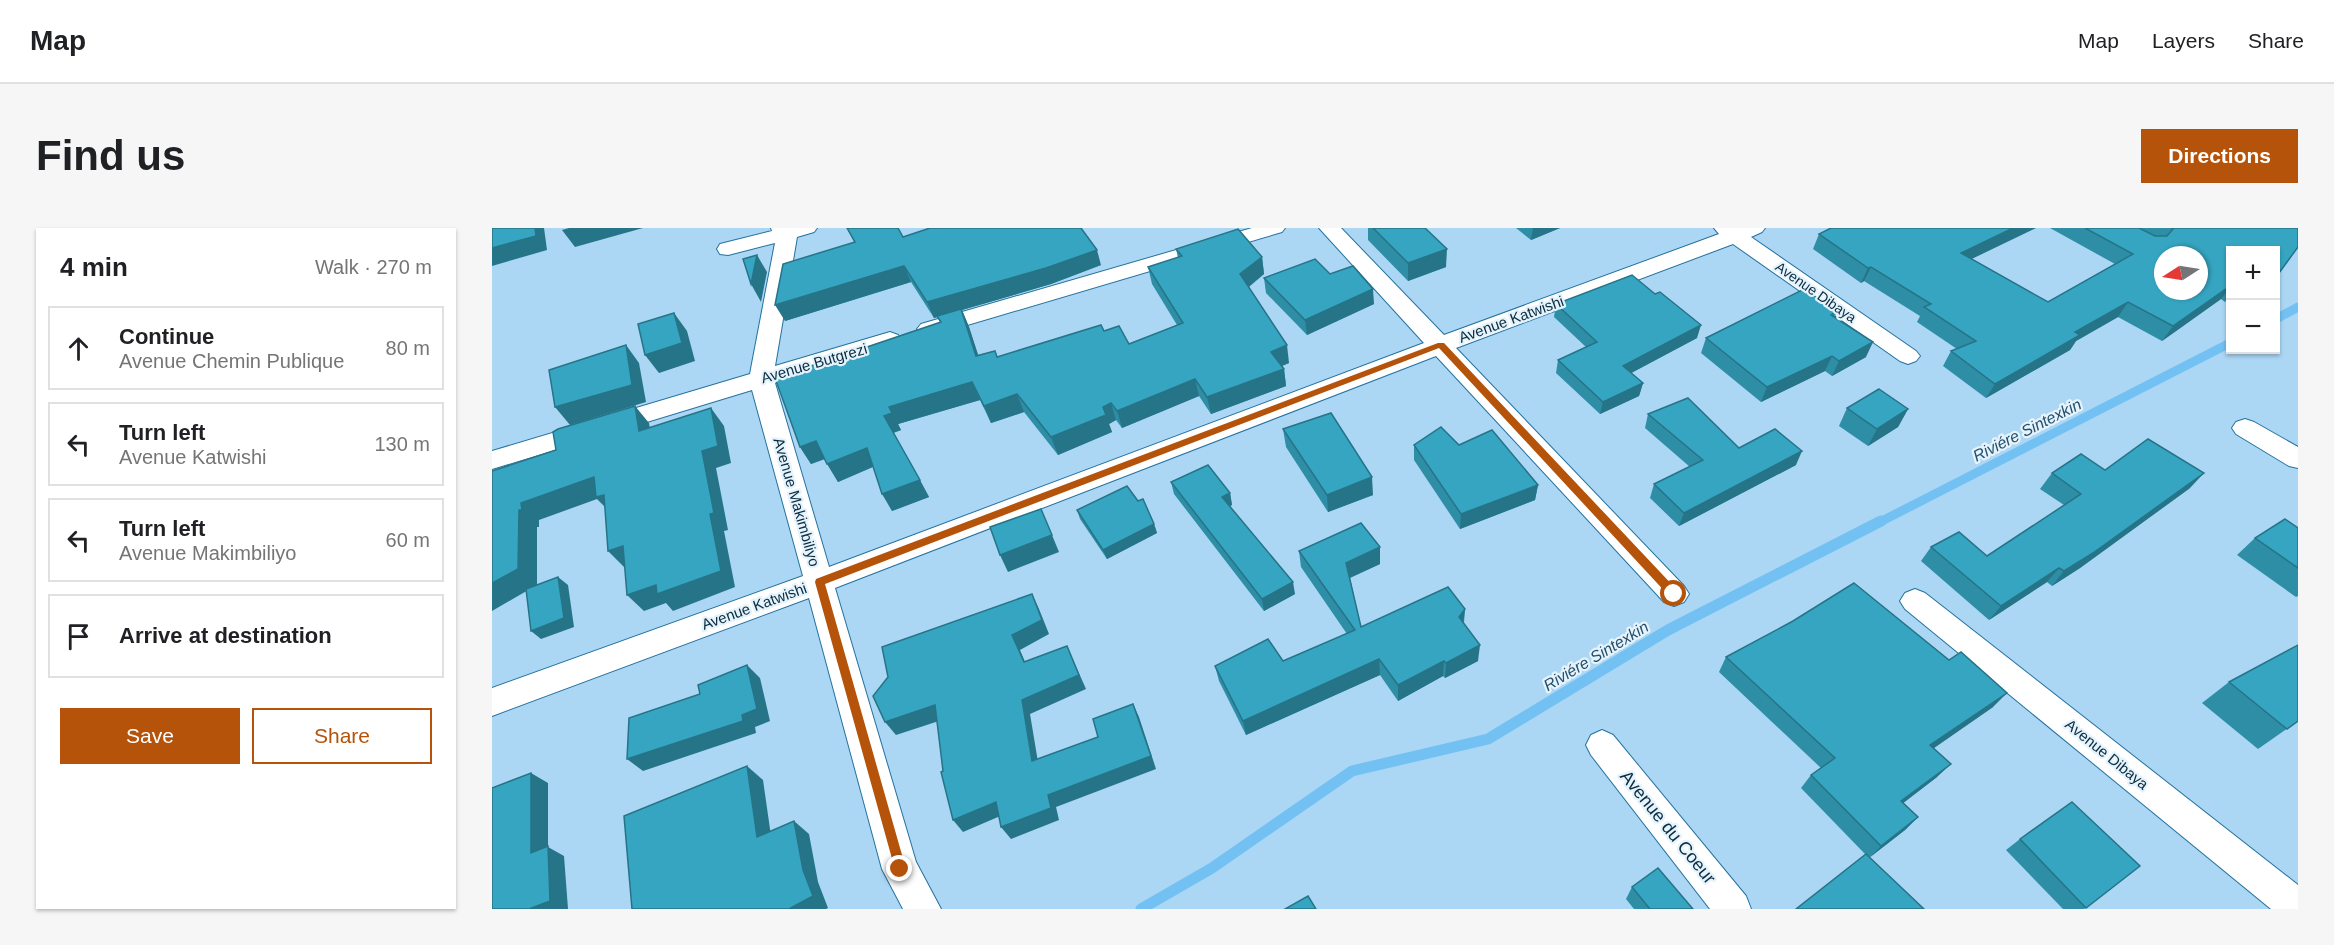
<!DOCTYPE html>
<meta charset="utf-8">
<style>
body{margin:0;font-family:Arial,sans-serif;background:#f6f6f6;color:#202124}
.controls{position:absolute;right:18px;top:18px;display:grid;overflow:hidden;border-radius:0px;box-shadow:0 2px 4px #0004}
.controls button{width:54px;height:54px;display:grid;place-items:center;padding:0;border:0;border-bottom:2px solid #e0e0e0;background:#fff;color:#202124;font:30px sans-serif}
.compass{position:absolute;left:1662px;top:18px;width:54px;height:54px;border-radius:50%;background:#fff;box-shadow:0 2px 4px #0004;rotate:258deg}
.stop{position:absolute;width:18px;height:18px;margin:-14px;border:4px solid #b45309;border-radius:50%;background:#fff}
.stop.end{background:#b45309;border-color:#fff;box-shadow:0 2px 6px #0008}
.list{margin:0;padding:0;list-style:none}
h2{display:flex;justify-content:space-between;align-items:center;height:78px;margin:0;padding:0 24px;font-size:26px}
h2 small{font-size:20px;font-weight:400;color:#757577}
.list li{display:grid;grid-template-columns:39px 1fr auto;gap:18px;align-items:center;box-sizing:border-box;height:84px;margin:0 12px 12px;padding:0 12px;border:2px solid #e0e0e0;border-radius:0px}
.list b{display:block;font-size:22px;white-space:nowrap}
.list p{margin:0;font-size:20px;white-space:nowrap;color:#757577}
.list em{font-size:20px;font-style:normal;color:#757577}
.actions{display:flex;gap:12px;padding:18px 24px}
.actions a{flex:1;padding:14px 0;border:2px solid #b45309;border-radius:0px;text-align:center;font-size:21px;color:#b45309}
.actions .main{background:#b45309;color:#fff}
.icon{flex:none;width:33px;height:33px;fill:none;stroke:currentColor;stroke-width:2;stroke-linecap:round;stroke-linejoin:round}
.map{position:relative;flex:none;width:1806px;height:681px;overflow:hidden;border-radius:0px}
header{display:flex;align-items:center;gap:36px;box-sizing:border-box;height:84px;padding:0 30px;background:#fff;border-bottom:2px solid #e0e0e0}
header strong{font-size:28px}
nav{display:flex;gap:33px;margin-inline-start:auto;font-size:21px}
.intro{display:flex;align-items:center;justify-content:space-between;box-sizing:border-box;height:144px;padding:0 36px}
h1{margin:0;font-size:42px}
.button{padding:15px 27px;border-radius:0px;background:#b45309;color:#fff;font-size:21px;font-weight:700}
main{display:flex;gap:36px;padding:0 36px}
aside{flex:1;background:#fff;border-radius:0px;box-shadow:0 2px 4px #0004}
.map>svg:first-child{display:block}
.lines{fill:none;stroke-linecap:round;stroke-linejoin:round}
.stream-far1{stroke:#73c1f3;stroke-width:9}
.stream{stroke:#73c1f3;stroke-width:11}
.street-casing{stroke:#23729f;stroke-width:2}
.street{fill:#fff;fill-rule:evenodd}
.wall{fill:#2e8ea6}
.shaded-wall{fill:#267487}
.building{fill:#36a5c1;stroke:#267487;stroke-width:1.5;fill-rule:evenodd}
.route{fill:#b45309}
.labels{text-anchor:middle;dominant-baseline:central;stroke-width:4.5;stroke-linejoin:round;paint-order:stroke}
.far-street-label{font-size:14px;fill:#0b2c3f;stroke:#e5f3fd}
.street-label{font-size:15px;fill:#0b2c3f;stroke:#e5f3fd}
.water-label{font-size:16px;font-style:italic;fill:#26506b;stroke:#e5f3fd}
.near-street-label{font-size:18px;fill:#0b2c3f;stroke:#e5f3fd}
</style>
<header>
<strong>Map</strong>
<nav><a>Map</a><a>Layers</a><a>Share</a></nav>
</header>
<div class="intro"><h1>Find us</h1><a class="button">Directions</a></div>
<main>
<aside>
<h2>4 min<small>Walk · 270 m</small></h2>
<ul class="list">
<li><svg class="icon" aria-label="ahead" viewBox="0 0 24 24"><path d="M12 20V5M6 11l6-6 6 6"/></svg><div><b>Continue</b><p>Avenue Chemin Publique</p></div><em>80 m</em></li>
<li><svg class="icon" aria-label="left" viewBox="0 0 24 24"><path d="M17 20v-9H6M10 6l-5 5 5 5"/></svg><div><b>Turn left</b><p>Avenue Katwishi</p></div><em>130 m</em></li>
<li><svg class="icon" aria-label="left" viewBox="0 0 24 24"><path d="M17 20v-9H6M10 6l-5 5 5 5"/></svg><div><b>Turn left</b><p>Avenue Makimbiliyo</p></div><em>60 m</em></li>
<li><svg class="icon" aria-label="arrive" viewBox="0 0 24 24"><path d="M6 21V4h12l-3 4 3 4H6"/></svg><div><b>Arrive at destination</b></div></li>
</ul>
<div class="actions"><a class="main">Save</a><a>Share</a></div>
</aside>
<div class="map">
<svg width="1806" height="681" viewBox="0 0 1806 681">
<rect width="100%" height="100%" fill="#abd6f4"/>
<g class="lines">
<!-- stream-far1 -->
<g class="stream-far1">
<path d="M1784,91L1806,79"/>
<path d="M1386,295L1738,115"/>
</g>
<!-- stream -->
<path class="stream" d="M649,681L720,640L860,543L996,511L1176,402L1389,293"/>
<defs>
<g id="street">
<path d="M279,0H325L322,4L305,9L283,138L398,104L406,107L410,112L406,117L283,155L337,339L932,115L827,0H849L952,107L1227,6L1222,0H1273L1270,4L1259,9L1424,123L1428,128L1424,133L1416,136L1408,133L1241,16L964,120L1192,358L1197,366L1192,374L1182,378L1172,374L944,128L343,360L424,634L449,681H411L390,641L317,370L0,488V460L311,348L260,162L0,241V223L258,146L283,15L236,27L228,26L225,21L228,16L280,3Z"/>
<path d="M760,0H793L790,4L445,106L437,108L429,106L425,101L429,96Z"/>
<path d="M1753,191L1762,194L1806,219V240L1797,238L1744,206L1740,200L1744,194Z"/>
<path d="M1423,361L1433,365L1806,657V681H1779L1413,381L1408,373L1413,365Z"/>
<path d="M1110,502L1121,507L1254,668L1259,681H1218L1099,527L1094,517L1099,507Z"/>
</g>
</defs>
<!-- street casing -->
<use href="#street" class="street-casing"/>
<!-- street -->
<use href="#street" class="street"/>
</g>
<!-- wall -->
<g class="wall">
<path d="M355,0H406L411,9L609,37L559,56L470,82L477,99L486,127L505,129L612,103L637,116L685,97L660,56L656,39L686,30L684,21L770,29L772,46L757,59L797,135L790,138L792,141L794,158L719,186L707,168L630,200L624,192L617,196L620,204L566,227L532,184L499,195L488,172L406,196L409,202L401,205L437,269L400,283L381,239L346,254L333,231L319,236L308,219L448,94L445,89L442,90L419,54L293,93L362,14Z"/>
<path d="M876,0H933L954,39L916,53L876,12Z"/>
<path d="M1024,0H1068L1039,12Z"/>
<path d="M1558,0H1806V19L1784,50V22H1738V70L1733,74L1729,71L1670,113L1626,89L1584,113L1578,122L1494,170L1451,138L1459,123L1465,121L1425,94L1428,88L1372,53L1369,55L1321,21L1327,6L1479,31L1556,74L1623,36Z"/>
<path d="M838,46L882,76L815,107L774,65L772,50Z"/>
<path d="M1064,76L1205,110L1139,145L1151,155L1147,168L1108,186L1064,145L1066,132L1094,119L1062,89Z"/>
<path d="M1345,83L1343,89L1374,129L1340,148L1333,143L1269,174L1209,125L1214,110Z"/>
<path d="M1355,180L1416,181L1406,199L1376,218L1347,198Z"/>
<path d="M1156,186L1247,220L1304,237L1187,298L1158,270L1162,256L1198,239L1153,200Z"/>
<path d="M791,201L881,267L836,284L794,219Z"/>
<path d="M922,217H967L1046,257L1043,272L968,301L922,232Z"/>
<path d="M1613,242L1698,260L1588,340L1560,358L1555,354L1497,392L1429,333L1439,319L1495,328L1572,277L1548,261L1560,245Z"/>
<path d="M679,254L738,265L740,277L738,278L803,366L772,383L682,266Z"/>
<path d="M585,282L662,296L665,305L615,331L588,291Z"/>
<path d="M1806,300V368L1804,369L1745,327L1763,310Z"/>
<path d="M807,323L888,336L858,350L869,399L973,381L972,395L986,433L953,450L951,448L906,473L888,447L754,507L727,453L723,438L791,433L855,406L809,339Z"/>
<path d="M1301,393L1501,479L1442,520L1445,549L1411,575L1426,589L1413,602L1378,629L1373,626L1309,560L1319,547L1329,540L1227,444L1234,429Z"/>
<path d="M1737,454L1806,493L1766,521L1710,475Z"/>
<path d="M1528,611L1648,638L1592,681H1571L1514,622Z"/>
<path d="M1140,659L1201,681H1142L1134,671Z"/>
</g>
<!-- shaded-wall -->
<g class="shaded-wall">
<path d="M43,0H52L55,22L0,38V20Z"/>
<path d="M77,0H151L83,19L70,2Z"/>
<path d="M1041,0H1068L1039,12Z"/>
<path d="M1521,0H1544L1461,40L1469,25Z"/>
<path d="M955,21L954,39L916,53V35Z"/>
<path d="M605,22L609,37L559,56L470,82L477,99L492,145L484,128L470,82L442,90L435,74Z"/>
<path d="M265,27L275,44L269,74L259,56Z"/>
<path d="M770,29L772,46L751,63L748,46Z"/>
<path d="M412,38L419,54L293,93L283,77Z"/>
<path d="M1379,39L1372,53L1369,55L1376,40Z"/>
<path d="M1738,58V60L1729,71L1670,113L1681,98Z"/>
<path d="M881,61L882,76L815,107L813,92Z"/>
<path d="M1636,74L1626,89L1584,113L1578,122L1494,170L1503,156L1583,104Z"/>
<path d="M182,85L195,103L203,133L167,145L153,127Z"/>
<path d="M1209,97L1205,110L1128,151L1131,138Z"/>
<path d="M1381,114L1374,129L1340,148L1347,133Z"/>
<path d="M134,117L147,135L154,174L78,197L63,179Z"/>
<path d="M795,117L797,135L782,141L779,124Z"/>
<path d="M1340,128L1333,143L1269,174L1275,159Z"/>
<path d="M792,141L794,158L719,186L715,169Z"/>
<path d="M703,151L707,168L630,200L625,183Z"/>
<path d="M480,154L488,172L406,196L409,202L401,205L392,188L397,179Z"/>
<path d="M1151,155L1147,168L1108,186L1111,174Z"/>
<path d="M525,166L532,184L499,195L492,178Z"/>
<path d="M619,175L624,192L617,196L620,204L566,227L559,209Z"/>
<path d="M143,178L157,195L161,220L147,203Z"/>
<path d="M219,180L232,198L239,235L224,240L236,302L232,303L243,359L181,383L174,375L152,383L135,367L210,223Z"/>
<path d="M1416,181L1406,199L1376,218L1385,201Z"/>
<path d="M324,213L335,230L319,236L308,219Z"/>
<path d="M375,220L385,237L346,254L335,236Z"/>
<path d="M1310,223L1304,237L1187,298L1192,285Z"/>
<path d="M1712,245L1698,260L1588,340L1560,358L1572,343Z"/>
<path d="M102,249L118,266L120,286L105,271L47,292V299H45V357L0,383V355L29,275Z"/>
<path d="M880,249L881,267L836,284L835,267Z"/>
<path d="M428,252L437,269L400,283L390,266Z"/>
<path d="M1046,257L1043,272L968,301L969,286Z"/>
<path d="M738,265L740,277L732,281L730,269Z"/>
<path d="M662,296L665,305L615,331L611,322Z"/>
<path d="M560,307L567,324L516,344L508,327Z"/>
<path d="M131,318L133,340L116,323Z"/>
<path d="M888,319V336L855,351L854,335Z"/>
<path d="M1567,340L1555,354L1497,392L1509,378Z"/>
<path d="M66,349L76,357L82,399L49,411L39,403Z"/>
<path d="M801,354L803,366L772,383L770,371Z"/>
<path d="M540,366L547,381L557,406L528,422L539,448L532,434L520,407Z"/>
<path d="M973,381L971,397L967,389Z"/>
<path d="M988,417L986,433L953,450L954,435Z"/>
<path d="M575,418L594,461L538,486L548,546L540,533L530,472Z"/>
<path d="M887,431L888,447L754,507L751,493Z"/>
<path d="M952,433L951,448L906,473V457Z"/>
<path d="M255,437L268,450L278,493L263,499L264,505L151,543L135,531L250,487Z"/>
<path d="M1515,465L1501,479L1426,531L1438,517Z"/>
<path d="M641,476L647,489L664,541L564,579L567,592L519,611L509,599L556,567Z"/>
<path d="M443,477L453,491L404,507L393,494Z"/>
<path d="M1459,536L1445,549L1397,586L1409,573Z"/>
<path d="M255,538L271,552L281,622L265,609Z"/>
<path d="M39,545L56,555V619L72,628L76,681H37L39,625Z"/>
<path d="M504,574L513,586L471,604L461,592Z"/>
<path d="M1426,589L1413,602L1377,630L1389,618Z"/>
<path d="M302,593L317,606L326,654L336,680L334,681H297L311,642Z"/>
</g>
<!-- building -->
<g class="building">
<path d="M0,0H43L44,8L0,20Z"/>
<path d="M355,0H406L411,9L438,0H589L605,22L554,40L435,74L412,38L283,77L291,36L363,14Z"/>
<path d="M881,0H933L955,21L916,35Z"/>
<path d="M1339,0H1521L1469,25L1556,74L1641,26L1593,0H1647L1663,8H1675L1681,1L1679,0H1806V19L1784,49V22H1738V58L1681,98L1636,74L1583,104L1588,107L1503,156L1459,123L1484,113L1432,79L1439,76L1379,39L1376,40L1327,6ZM1671,27H1707V63H1671Z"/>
<path d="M746,1L770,29L748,46L795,117L779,124L792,141L715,169L703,151L625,183L619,175L611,179L614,187L559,209L525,166L492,178L480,154L397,179L400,185L392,188L428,252L390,266L375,220L335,236L324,213L308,219L283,150L449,94L445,88L469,81L484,128L503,123L505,129L609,97L612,103L627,98L637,116L691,95L656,39L690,28L684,21Z"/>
<path d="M265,27L259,56L251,31Z"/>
<path d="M823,31L838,46L861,38L881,61L813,92L772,50Z"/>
<path d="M1140,47L1163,66L1168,64L1209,97L1131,138L1151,155L1111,174L1066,132L1105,114L1064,76Z"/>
<path d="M1312,61L1345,83L1339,87L1381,114L1347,133L1340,128L1275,159L1214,110Z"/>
<path d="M182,85L190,115L153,127L146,96Z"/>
<path d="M134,117L140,157L63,179L57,142Z"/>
<path d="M1387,161L1416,181L1385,201L1355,180Z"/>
<path d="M1196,170L1247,220L1283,201L1310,223L1192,285L1162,256L1211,232L1156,186Z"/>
<path d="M143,178L147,203L219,180L226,218L210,223L222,285L218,286L229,343L165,366L164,357L135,367L131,318L116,323L112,267L104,269L102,249L29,275L30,282H27L26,341L0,355V243L64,222L61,204L66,201Z"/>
<path d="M839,185L880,249L835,267L791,201Z"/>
<path d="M949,199L967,217L1000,202L1046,257L969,286L922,217Z"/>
<path d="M1656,211L1712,245L1601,325L1572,343L1567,340L1509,378L1439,319L1467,304L1495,328L1589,266L1560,245L1589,226L1613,242Z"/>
<path d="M716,237L738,265L730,269L801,354L770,371L679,254Z"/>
<path d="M635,258L646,273L651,271L662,296L611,322L585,282Z"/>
<path d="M549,281L560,307L508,327L498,299Z"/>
<path d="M1793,291L1806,300V340L1763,310Z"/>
<path d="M869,295L888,319L854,335L869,399L956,359L973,381L967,389L988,417L954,435L952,433L906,457L887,431L751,493L723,438L776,411L791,433L863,402L807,323Z"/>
<path d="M66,349L72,390L39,403L34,361Z"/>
<path d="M1362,355L1457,432L1469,424L1515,465L1438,517L1459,536L1409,573L1426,589L1389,618L1319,547L1343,530L1234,429L1301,393Z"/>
<path d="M540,366L550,392L520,407L532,434L575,418L587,447L530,472L540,533L606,509L601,491L641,476L659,528L556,567L559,580L509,599L504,574L461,592L449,544L451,543L443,477L393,494L381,468L396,449L390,419Z"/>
<path d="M1806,417V493L1795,501L1737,454Z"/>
<path d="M255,437L265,481L250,487L251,493L135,531L137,490L208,466L206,457Z"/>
<path d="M255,538L265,609L302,593L311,642L321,668L297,681H140L132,588Z"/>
<path d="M39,545V625L56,618L58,673L37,681H0V560Z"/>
<path d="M1580,574L1648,638L1594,680L1528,611Z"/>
<path d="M1374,626L1432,681H1304Z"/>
<path d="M1166,640L1201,681H1158L1140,659Z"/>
<path d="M816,668L824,681H793Z"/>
</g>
<!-- route -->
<path class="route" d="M946,115H952L1186,363V369H1178L947,120L333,356L414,641L408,647L404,645L323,354L324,351Z"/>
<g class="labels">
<!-- far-street labels -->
<g class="far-street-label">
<text transform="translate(1324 64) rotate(35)">Avenue Dibaya</text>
</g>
<!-- street labels -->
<g class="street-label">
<text transform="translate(1019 91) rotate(-20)">Avenue Katwishi</text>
<text transform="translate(322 135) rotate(-16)">Avenue Butgrezi</text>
<text transform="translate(305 274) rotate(74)">Avenue Makimbiliyo</text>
<text transform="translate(262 378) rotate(-20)">Avenue Katwishi</text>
<text transform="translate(1615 526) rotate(39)">Avenue Dibaya</text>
</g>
<!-- water labels -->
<g class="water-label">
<text transform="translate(1535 202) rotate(-27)">Riviére Sintexkin</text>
<text transform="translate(1104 428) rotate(-31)">Riviére Sintexkin</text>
</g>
<!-- near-street labels -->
<g class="near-street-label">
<text transform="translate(1176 599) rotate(51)">Avenue du Coeur</text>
</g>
</g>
</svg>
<div class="controls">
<button>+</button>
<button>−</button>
</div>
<svg class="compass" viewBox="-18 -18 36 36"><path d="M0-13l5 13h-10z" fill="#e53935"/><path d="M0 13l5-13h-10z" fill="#757577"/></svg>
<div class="stop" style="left:1182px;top:366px"></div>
<div class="stop end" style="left:408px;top:641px"></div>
</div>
</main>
